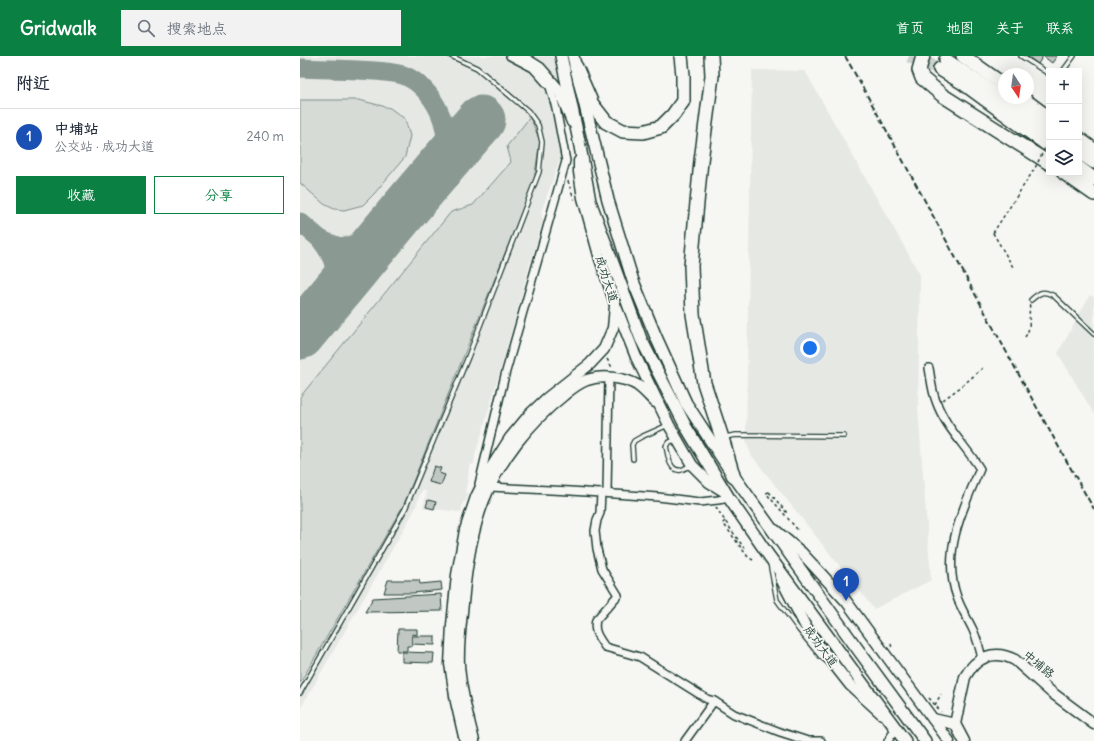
<!DOCTYPE html>
<html lang="zh">
<meta charset="utf-8">
<style>
body{margin:0;font-family:Delius,"LXGW WenKai TC",sans-serif;background:#f2f2f3;color:#1f2937}
.controls{position:absolute;right:12px;top:12px;display:grid;overflow:hidden;border-radius:0px;box-shadow:0 4px 16px #0002}
.controls button{width:36px;height:36px;display:grid;place-items:center;padding:0;border:0;border-bottom:1px solid #e0e1e3;background:#fff;color:#1f2937;font:20px sans-serif}
.compass{position:absolute;left:698px;top:12px;width:36px;height:36px;border-radius:50%;background:#fff;box-shadow:0 4px 16px #0002;rotate:167deg}
.you{position:absolute;left:510px;top:292px;width:14px;height:14px;margin:-10px;border:3px solid #fff;border-radius:50%;background:#1a73e8;box-shadow:0 0 0 6px #1a73e833}
.badge{display:grid;place-items:center;width:26px;height:26px;border-radius:50%;background:#0b8043;color:#fff;font-size:13px;font-weight:700}
.pin{position:absolute;translate:-50% -33px;filter:drop-shadow(0 1px 2px #0008)}
.pin::after{content:'';position:absolute;top:21px;width:14px;height:12px;background:inherit;clip-path:polygon(0 0,100% 0,50% 100%)}
.list{margin:0;padding:0;list-style:none}
h2{display:flex;justify-content:space-between;align-items:center;height:52px;margin:0;padding:0 16px;font-size:17px}
h2 small{font-size:13px;font-weight:400;color:#747a83}
.list li{display:grid;grid-template-columns:26px 1fr auto;gap:12px;align-items:center;box-sizing:border-box;height:56px;padding:0 16px;border-top:1px solid #e0e1e3}
.list b{display:block;font-size:15px;white-space:nowrap}
.list p{margin:0;font-size:13px;white-space:nowrap;color:#747a83}
.list em{font-size:13px;font-style:normal;color:#747a83}
.actions{display:flex;gap:8px;padding:12px 16px}
.actions a{flex:1;padding:9px 0;border:1px solid #0b8043;border-radius:0px;text-align:center;font-size:14px;color:#0b8043}
.actions .main{background:#0b8043;color:#fff}
.icon{flex:none;width:22px;height:22px;fill:none;stroke:currentColor;stroke-width:2;stroke-linecap:round;stroke-linejoin:round}
.map{position:relative;flex:none;width:794px;height:685px;overflow:hidden}
header{display:flex;align-items:center;gap:24px;box-sizing:border-box;height:56px;padding:0 20px;background:#0b8043;color:#fff}
header strong{font-size:19px}
nav{display:flex;gap:22px;margin-inline-start:auto;font-size:14px}
.search{width:280px;height:36px;background:#f2f2f3;display:flex;align-items:center;gap:10px;box-sizing:border-box;padding:0 14px;border-radius:0px;color:#747a83;font-size:15px}
main{display:flex}
aside{flex:1;background:#fff}
.map>svg:first-child{display:block}
.built{fill:#e6e8e4}
.grass{fill:#d6dbd6;stroke:#7a8c85}
.lines{fill:none;stroke-linecap:round;stroke-linejoin:round}
.taxiway{stroke:#8a9a93;stroke-width:19}
.runway{stroke:#8a9a93;stroke-width:49}
.building{fill:#c1c8c3;stroke:#1f3d34}
.highway-tunnel{stroke:#cbd1cc;stroke-width:13;stroke-dasharray:13 6;stroke-linecap:butt}
.lane-casing{stroke:#1f3d34;stroke-width:6}
.street-casing{stroke:#1f3d34;stroke-width:10}
.secondary-casing{stroke:#1f3d34;stroke-width:13}
.primary-casing{stroke:#1f3d34;stroke-width:14}
.highway-casing{stroke:#1f3d34;stroke-width:16}
.path{stroke:#1f3d34;stroke-width:1.5;stroke-dasharray:3 3;stroke-linecap:butt}
.lane{stroke:#f6f6f2;stroke-width:3.5}
.street{stroke:#f6f6f2;stroke-width:7}
.secondary{stroke:#f6f6f2;stroke-width:10}
.primary{stroke:#f6f6f2;stroke-width:11}
.highway{stroke:#f6f6f2;stroke-width:13}
.rail{stroke:#1f3d34;stroke-width:2;stroke-dasharray:6 3;stroke-linecap:butt}
.path-bridge{stroke:#1f3d34;stroke-width:1.5;stroke-dasharray:3 3;stroke-linecap:butt}
.labels{text-anchor:middle;dominant-baseline:central;stroke-width:3.5;stroke-linejoin:round;paint-order:stroke}
.street-label{font-size:12px;fill:#1f3d34;stroke:#f6f6f2}
</style>
<header>
<strong>Gridwalk</strong>
<div class="search"><svg class="icon" aria-label="search" viewBox="0 0 24 24"><circle cx="10" cy="10" r="6"/><path d="M15 15l6 6"/></svg>搜索地点</div>
<nav><a>首页</a><a>地图</a><a>关于</a><a>联系</a></nav>
</header>
<main>
<aside>
<h2>附近<small></small></h2>
<ul class="list">
<li><span class="badge" style="background:#1a4fb4">1</span><div><b>中埔站</b><p>公交站 · 成功大道</p></div><em>240 m</em></li>
</ul>
<div class="actions"><a class="main">收藏</a><a>分享</a></div>
</aside>
<div class="map">
<svg width="794" height="685" viewBox="0 0 794 685">
<rect width="100%" height="100%" fill="#f6f6f2"/>
<filter id="ink" filterUnits="userSpaceOnUse"><feTurbulence type="fractalNoise" baseFrequency=".025" numOctaves="2"/><feDisplacementMap in="SourceGraphic" scale="8" xChannelSelector="R" yChannelSelector="G"/><feConvolveMatrix kernelMatrix="1 2 1 2 8 2 1 2 1" color-interpolation-filters="sRGB"/></filter>
<g filter="url(#ink)">
<!-- built -->
<g class="built">
<path d="M0,0H259L263,14L247,34L261,101L241,156L243,165L227,218L213,270L182,377L175,399V402L174,408L169,409L168,424L165,435L167,437L168,440L165,446H163L161,456L123,452L127,436L122,434L114,455L106,469L0,653Z"/>
<path d="M452,14L505,15L620,219L618,353L631,524L574,553L452,400L446,386Z"/>
<path d="M790,239L794,241V358L758,297Z"/>
</g>
<!-- grass -->
<g class="grass">
<path d="M0,44H59L90,52L105,63L110,80L105,101L74,138L63,149L44,154L34,153L24,148L0,127Z"/>
<path d="M230,61L240,85L233,130L218,165L104,448L0,627V341L151,156L173,149L211,106L207,90Z"/>
</g>
<g class="lines">
<!-- taxiway -->
<g class="taxiway">
<path d="M0,12C19,13 38,13 58,14C73,15 88,15 103,19C133,30 155,74 142,104C137,116 127,126 119,136C110,147 101,158 91,168C87,172 83,177 78,180C68,185 47,192 37,190C31,188 25,186 20,183C53,224 27,246 0,279"/>
<path d="M0,166L20,183"/>
</g>
<!-- runway -->
<path class="runway" d="M0,279C60,207 119,134 181,64"/>
</g>
<!-- building -->
<g class="building">
<path d="M727,0H757L752,7L743,0L738,8Z"/>
<path d="M134,410L141,412L139,417L145,419L141,429L129,426Z"/>
<path d="M128,444L136,446L134,453L126,451Z"/>
<path d="M88,524H119L120,528L141,526L142,534L113,537H84Z"/>
<path d="M141,538L142,555L65,556L73,542Z"/>
<path d="M98,573H117V579L112,578V590H107V595H97Z"/>
<path d="M112,580H135V589L112,588Z"/>
<path d="M102,596L134,597L133,607L102,606Z"/>
</g>
<g class="lines">
<!-- highway-tunnel -->
<path class="highway-tunnel" d="M609,0L640,13"/>
<defs>
<g id="lane">
<path d="M721,0L749,18"/>
<path d="M763,15L774,0"/>
<path d="M731,244C740,236 743,234 754,240L794,278"/>
<path d="M425,381L436,379L544,380"/>
<path d="M376,383L368,387L366,390C368,398 369,416 381,414C384,413 387,411 390,410"/>
<path d="M333,403L332,389L334,385L341,381L368,369"/>
<path d="M470,507L477,544L499,574L521,601L526,605"/>
<path d="M0,637L105,453L168,301L239,116L242,86L238,69L228,55L177,12L151,0"/>
</g>
<g id="street">
<path d="M629,312C631,323 632,335 636,345C645,371 666,390 680,413C663,452 641,497 657,541C661,553 668,563 673,574C677,583 680,593 682,603"/>
<path d="M179,428L205,319L266,105L256,52L250,31L233,12L210,0"/>
<path d="M190,431L271,435L358,441L400,446L418,444L429,442"/>
<path d="M301,437L300,457L297,464L295,475L297,493L302,513L318,539L296,564C293,575 299,582 305,591L340,601L407,643L414,645L434,658L480,676L508,685H521"/>
<path d="M307,437L309,321"/>
<path d="M385,685L414,645"/>
<path d="M588,685L596,672"/>
</g>
<g id="secondary">
<path d="M221,0L240,12L259,34L272,66"/>
<path d="M279,105V116L283,142L300,203L315,248L336,301L369,369L392,409L409,426L425,436"/>
<path d="M475,474L501,496L546,545L649,685"/>
<path d="M480,521L509,577L550,629L582,658"/>
<path d="M633,663L655,668"/>
<path d="M655,668L665,621C676,601 694,593 715,604L751,636L794,668"/>
<path d="M655,668L664,685"/>
<path d="M165,685L156,646L150,608L152,569L157,519L165,474L176,441L189,415L210,382L230,358L247,342L290,308L304,293L313,272L315,250"/>
<path d="M174,685C168,660 160,633 159,608C158,588 161,567 163,547C166,512 171,477 184,444C200,403 230,366 264,339C271,333 279,327 287,324C302,319 323,321 337,329C343,333 349,340 355,346"/>
</g>
<g id="primary">
<path d="M261,0L279,85L290,145L341,283L386,371L429,442L469,500L605,685"/>
<path d="M273,0L308,144L333,225L356,281L386,347L433,419L551,584L625,685"/>
</g>
<g id="highway">
<path d="M411,0L412,20L401,105L391,210L393,258L404,327L422,382L433,419"/>
<path d="M623,0L619,14L622,22L642,39L749,107"/>
<path d="M663,0L704,29"/>
<path d="M646,4L749,75"/>
<path d="M276,11L292,48L306,66L323,75L343,76L361,71L373,59L383,45V19L381,0"/>
<path d="M640,13L663,27L749,90"/>
<path d="M722,42L749,62"/>
<path d="M779,83L794,94"/>
<path d="M779,96L794,106"/>
<path d="M779,112L794,123"/>
<path d="M764,117L794,138"/>
</g>
</defs>
<!-- lane casing -->
<use href="#lane" class="lane-casing"/>
<!-- street casing -->
<use href="#street" class="street-casing"/>
<!-- secondary casing -->
<use href="#secondary" class="secondary-casing"/>
<!-- primary casing -->
<use href="#primary" class="primary-casing"/>
<!-- highway casing -->
<use href="#highway" class="highway-casing"/>
<!-- path -->
<g class="path">
<path d="M268,125L274,144"/>
<path d="M693,177L713,211"/>
<path d="M725,281C732,272 728,259 730,248"/>
<path d="M307,303L313,313"/>
<path d="M643,344L662,330L685,310"/>
<path d="M469,436L466,437L497,473L500,472"/>
<path d="M469,436L488,458"/>
<path d="M416,451L425,465L444,492"/>
<path d="M425,465L423,467L448,501L453,504"/>
<path d="M591,588L592,593"/>
<path d="M629,642L641,656"/>
<path d="M635,649L641,638"/>
</g>
<!-- lane -->
<use href="#lane" class="lane"/>
<!-- street -->
<use href="#street" class="street"/>
<!-- secondary -->
<use href="#secondary" class="secondary"/>
<!-- primary -->
<use href="#primary" class="primary"/>
<!-- highway -->
<use href="#highway" class="highway"/>
<!-- rail -->
<path class="rail" d="M545,0C630,150 708,304 794,453"/>
<!-- path-bridge -->
<path class="path-bridge" d="M693,177L735,112L749,84"/>
</g>
</g>
<g class="labels">
<!-- street labels -->
<g class="street-label">
<text transform="translate(307 223) rotate(72)">成功大道</text>
<text transform="translate(521 590) rotate(54)">成功大道</text>
<text transform="translate(739 608) rotate(40)">中埔路</text>
</g>
</g>
</svg>
<div class="controls">
<button>+</button>
<button>−</button>
<button><svg class="icon" aria-label="layers" viewBox="0 0 24 24"><path d="M12 4l9 5-9 5-9-5zM3 14l9 5 9-5"/></svg></button>
</div>
<svg class="compass" viewBox="-18 -18 36 36"><path d="M0-13l5 13h-10z" fill="#e53935"/><path d="M0 13l5-13h-10z" fill="#747a83"/></svg>
<div class="you"></div>
<div class="pin badge" style="left:546px;top:545px;background:#1a4fb4">1</div>
</div>
</main>
